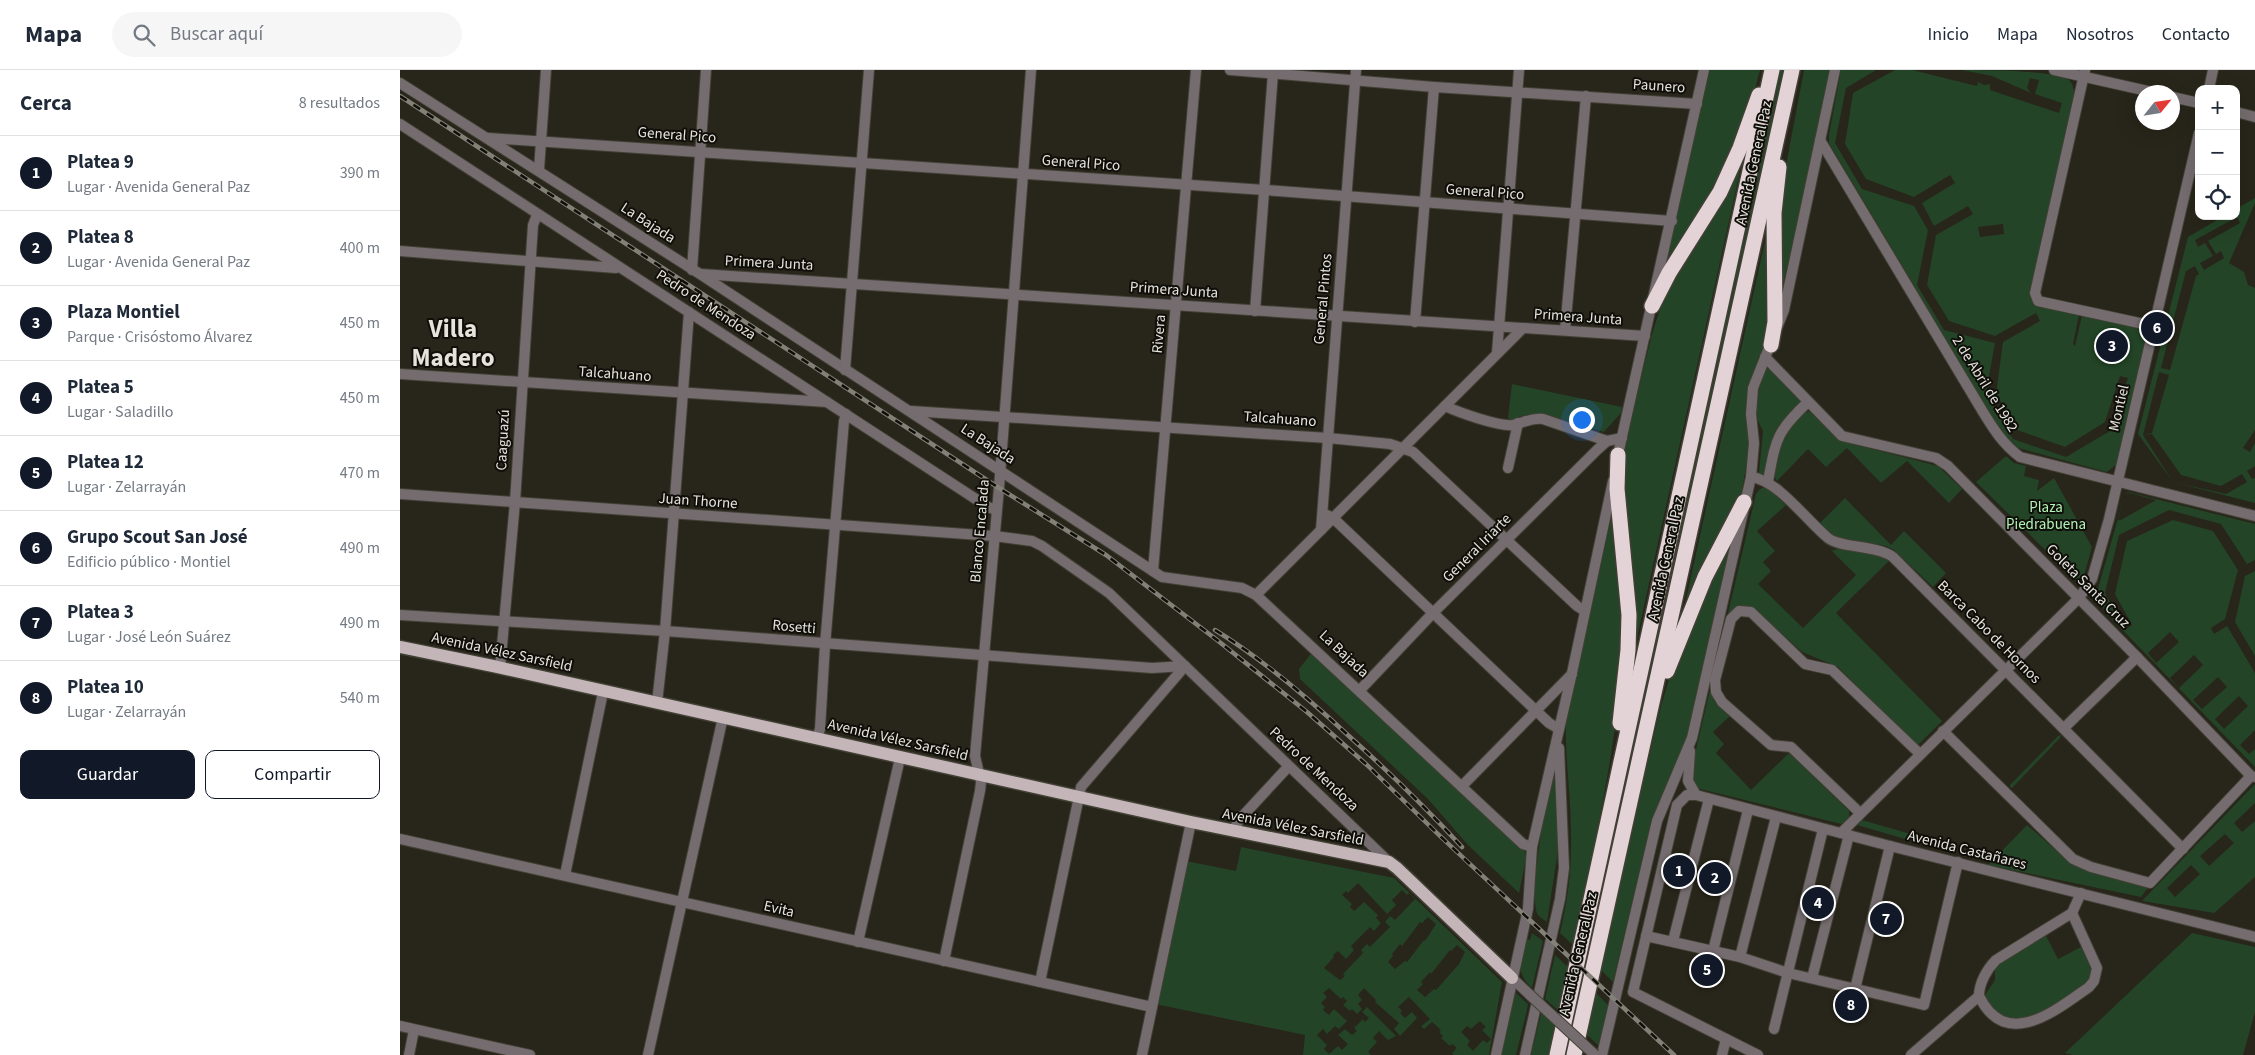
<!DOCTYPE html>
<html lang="es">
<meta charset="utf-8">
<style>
body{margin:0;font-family:"Source Sans 3",sans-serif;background:#f6f6f7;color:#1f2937}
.controls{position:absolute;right:15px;top:15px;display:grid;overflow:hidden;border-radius:10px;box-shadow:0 5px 20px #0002}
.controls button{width:45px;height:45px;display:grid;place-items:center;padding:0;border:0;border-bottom:1px solid #e0e1e3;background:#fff;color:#1f2937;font:25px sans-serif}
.compass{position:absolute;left:1735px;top:15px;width:45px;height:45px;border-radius:50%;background:#fff;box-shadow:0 5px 20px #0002;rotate:60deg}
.you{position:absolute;left:1181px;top:349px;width:18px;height:18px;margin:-12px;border:4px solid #fff;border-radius:50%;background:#1a73e8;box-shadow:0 0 0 8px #1a73e833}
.badge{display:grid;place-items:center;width:32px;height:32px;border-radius:50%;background:#111827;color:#fff;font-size:16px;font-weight:700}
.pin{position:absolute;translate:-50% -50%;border:2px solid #fff;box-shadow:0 1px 5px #0006}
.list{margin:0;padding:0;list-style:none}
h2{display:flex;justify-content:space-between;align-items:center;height:65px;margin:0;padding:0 20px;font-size:21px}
h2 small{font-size:16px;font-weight:400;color:#747a83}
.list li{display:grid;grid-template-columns:32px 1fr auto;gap:15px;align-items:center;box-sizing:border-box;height:75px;padding:0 20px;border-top:1px solid #e0e1e3}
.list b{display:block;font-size:19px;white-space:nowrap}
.list p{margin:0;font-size:16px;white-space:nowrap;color:#747a83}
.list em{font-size:16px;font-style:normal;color:#747a83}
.actions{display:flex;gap:10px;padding:15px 20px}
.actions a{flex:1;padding:11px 0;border:1px solid #111827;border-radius:10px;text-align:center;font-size:18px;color:#111827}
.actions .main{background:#111827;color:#fff}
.icon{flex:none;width:28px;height:28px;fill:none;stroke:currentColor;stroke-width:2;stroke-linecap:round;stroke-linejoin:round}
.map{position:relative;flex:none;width:1855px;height:985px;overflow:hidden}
header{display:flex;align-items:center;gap:30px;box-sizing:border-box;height:70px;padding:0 25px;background:#fff;border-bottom:1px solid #e0e1e3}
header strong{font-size:24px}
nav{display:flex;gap:28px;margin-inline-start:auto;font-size:18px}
.search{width:350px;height:45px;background:#f6f6f7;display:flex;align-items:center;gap:12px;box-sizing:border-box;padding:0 18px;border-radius:28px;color:#747a83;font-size:19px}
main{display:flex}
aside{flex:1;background:#fff}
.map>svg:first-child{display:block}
.green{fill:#234426;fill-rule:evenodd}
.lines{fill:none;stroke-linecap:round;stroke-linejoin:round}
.minor-casing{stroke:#424035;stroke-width:12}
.major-casing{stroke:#424035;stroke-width:15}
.highway-casing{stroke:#424035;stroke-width:18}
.minor{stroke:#746c6e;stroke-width:10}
.major{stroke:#c3b5b8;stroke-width:12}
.highway{stroke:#e3d2d6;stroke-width:15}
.rail-casing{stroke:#838177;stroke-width:4.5}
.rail{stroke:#0f0e09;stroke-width:2.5;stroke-dasharray:8;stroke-linecap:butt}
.minor-bridge-casing{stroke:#424035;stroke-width:12;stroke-linecap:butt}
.minor-bridge{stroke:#746c6e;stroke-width:10}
.labels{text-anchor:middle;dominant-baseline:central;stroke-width:4;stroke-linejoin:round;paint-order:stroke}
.street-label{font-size:15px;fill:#e5e3dc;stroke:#0f0e09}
.park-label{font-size:15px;fill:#b2f4b6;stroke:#0f0e09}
.town-label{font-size:25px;font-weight:bold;fill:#e5e3dc;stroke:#0f0e09}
</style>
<header>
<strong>Mapa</strong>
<div class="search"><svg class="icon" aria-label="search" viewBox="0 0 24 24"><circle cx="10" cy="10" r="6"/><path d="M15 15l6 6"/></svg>Buscar aquí</div>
<nav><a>Inicio</a><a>Mapa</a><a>Nosotros</a><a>Contacto</a></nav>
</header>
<main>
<aside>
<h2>Cerca<small>8 resultados</small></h2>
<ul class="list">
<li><span class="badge">1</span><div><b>Platea 9</b><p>Lugar · Avenida General Paz</p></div><em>390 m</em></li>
<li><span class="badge">2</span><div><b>Platea 8</b><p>Lugar · Avenida General Paz</p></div><em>400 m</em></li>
<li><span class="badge">3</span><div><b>Plaza Montiel</b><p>Parque · Crisóstomo Álvarez</p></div><em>450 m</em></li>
<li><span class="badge">4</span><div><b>Platea 5</b><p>Lugar · Saladillo</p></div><em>450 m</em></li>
<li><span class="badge">5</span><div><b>Platea 12</b><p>Lugar · Zelarrayán</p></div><em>470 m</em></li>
<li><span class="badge">6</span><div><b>Grupo Scout San José</b><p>Edificio público · Montiel</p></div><em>490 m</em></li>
<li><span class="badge">7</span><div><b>Platea 3</b><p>Lugar · José León Suárez</p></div><em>490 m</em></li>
<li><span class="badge">8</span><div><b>Platea 10</b><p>Lugar · Zelarrayán</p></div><em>540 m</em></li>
</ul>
<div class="actions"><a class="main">Guardar</a><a>Compartir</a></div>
</aside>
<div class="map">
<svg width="1855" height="985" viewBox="0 0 1855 985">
<rect width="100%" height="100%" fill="#28251a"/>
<!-- green -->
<g class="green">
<path d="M1309,0H1360L1353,26L1325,103L1265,196Z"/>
<path d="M1379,0H1385L1202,826L1195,848L1204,800Z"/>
<path d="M1404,0H1431L1380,229L1381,122Z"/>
<path d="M1441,0H1476L1446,18L1435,73L1462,119L1514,136L1528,160L1517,215L1544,260L1595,273L1586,323L1613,369L1666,387L1710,361L1728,308L1720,306L1705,352L1665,377L1617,360L1596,324L1603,272L1640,251L1636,243L1595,266L1549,251L1527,215L1536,165L1573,144L1568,136L1534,156L1522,133L1555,113L1550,105L1514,127L1466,109L1445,74L1453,23L1495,0H1512L1577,16L1578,12L1584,15L1590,14V20L1659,43L1662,33L1635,24L1639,10L1630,8L1627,18L1631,23L1592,6L1562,0C1583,0 1654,0 1669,10C1673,14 1673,18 1675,24L1631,223L1679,245L1673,274L1675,276L1683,241L1753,256L1718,393L1707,402L1618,378L1602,363L1429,73V65ZM1603,154L1604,164L1580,167L1578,157Z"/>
<path d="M1344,83L1233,586L1222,386L1252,264L1263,230L1277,198Z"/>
<path d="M1855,128V133L1829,193L1844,202L1848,215L1855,218V360L1843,378L1850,382L1855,373V396L1847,401L1852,409L1855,408V433L1773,412L1738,364L1788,167L1824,146H1836V139ZM1837,147L1840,153L1808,171L1816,184L1821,181L1824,188L1804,200L1800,193L1813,186L1805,173L1798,177L1795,170ZM1795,196L1799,204L1796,206L1770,300L1761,298L1786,201ZM1759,302L1769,305L1752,363L1743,365ZM1752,364L1781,405L1821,416L1842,404L1847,412L1826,424L1773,412L1743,365Z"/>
<path d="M1371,144L1368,261L1348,321L1346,340L1349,380L1341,426L1286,539L1284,538Z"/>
<path d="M1370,297L1400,329V333L1376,361L1364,404L1362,405L1359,403L1363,361L1358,351L1356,340L1360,312L1365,299Z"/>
<path d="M1112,314L1222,337L1221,343L1204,362L1142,344L1125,345L1112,350L1108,348Z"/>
<path d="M1409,341L1441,371L1538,396L1562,419L1549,433L1507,391L1481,413L1447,378L1426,397L1408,379L1377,411L1374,406C1379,384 1385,351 1409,341Z"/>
<path d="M1606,386L1614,393L1626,396L1624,406L1639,410L1637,421L1654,408L1692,477L1684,506L1676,510L1576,412Z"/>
<path d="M1365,416L1386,435L1357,461L1375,481L1363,492L1371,501L1358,514L1403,558L1456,505L1432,481C1443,473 1478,484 1490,490L1436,543L1542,651L1517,676L1438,597L1402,582L1360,544L1336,540L1313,624L1314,631L1330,646L1313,662L1324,674L1316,683L1351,720L1389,683L1449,741V748L1441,754L1300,719L1291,711L1290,705L1356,424L1359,420Z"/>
<path d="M1728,422L1855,454V490L1847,494L1821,454L1769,440L1719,465L1705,523L1725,560L1732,555L1715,524L1727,471L1773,450L1813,461L1838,500L1825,549L1811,558L1814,564L1827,556L1855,603V660L1840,675L1849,684L1855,679V697L1705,542L1697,522L1725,424ZM1729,423L1756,430L1721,450H1718L1725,424ZM1770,562L1779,572L1756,593L1748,583ZM1794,585L1803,595L1779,618L1770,608ZM1818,607L1827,617L1802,639L1793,630ZM1839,626L1848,636L1824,659L1815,649Z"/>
<path d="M1445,428L1491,475L1504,461L1546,503L1533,517L1494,480L1486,476L1432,466L1420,453Z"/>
<path d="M1215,431C1218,463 1226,502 1226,533C1224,649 1196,762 1174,876L1160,863C1168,829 1172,797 1171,763C1171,726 1165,691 1166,654Z"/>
<path d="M1337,453L1288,667L1251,752L1213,912L1200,899L1260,640L1276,585Z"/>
<path d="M1855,501V586L1835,552L1845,506Z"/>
<path d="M913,581L1125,781L1126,789L1119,823L1068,775L1028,729L900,609L899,599Z"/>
<path d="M1661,665L1660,668L1612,718L1610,717V715L1658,666Z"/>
<path d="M1153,694L1157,742V787L1147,852C1145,850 1140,848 1138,845C1127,826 1149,720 1153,694Z"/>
<path d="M1855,714V733L1834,753L1842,762L1855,751V807L1814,843L1742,831ZM1825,764L1834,773L1809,796L1800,786ZM1791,795L1800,804L1775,827L1767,818Z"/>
<path d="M1462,750L1518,766L1512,771L1457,755Z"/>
<path d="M1627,755L1665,788L1749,816L1741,827L1588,795Z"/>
<path d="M841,777L994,808L1102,912L1089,985H1054L1052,983L1057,978L1052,974L1050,976L1041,968L1043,966L1039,962L1041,960L1032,952L1024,959L1021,956L1030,949L1009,927L998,937L1002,941L1000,943L1005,948L1012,942L1017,948L1000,966L994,959L999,953L975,932L976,930L964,918L958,925L962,930L958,934L962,939L957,944L952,939L950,941L943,935L947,931L943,927L941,929L929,918L923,923L927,927L921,933L925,937L923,940L929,945L934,939L947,951L939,959L935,956L927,964L923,959L917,965L927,975L924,979L929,984L938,976L942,980L948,974L938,965L945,959L952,965L957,961L954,958L963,949L965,952L969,948L962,942L967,937L996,966L988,970L979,961L973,968L977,972L968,982L971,985H903L905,965L755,934L786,791L836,801ZM958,813L987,844L996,835L992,830L1002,820L1007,825L1009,823L1015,829L995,850L990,846L985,852L990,857L970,877L967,874L961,880L963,883L943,904L945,906L940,910L924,898L934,887L933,885L938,881L946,889L954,880L951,876L970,857L974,861L981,853L976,848L978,845L964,832L954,841L950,837L952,834L942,825L946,821L948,823ZM1028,847L1036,854L1025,871L1024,870L1007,892L1005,891L995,899L988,892L993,886L992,884L1000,874L1002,876L1020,852L1022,853ZM1057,875L1065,882L1059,894L1036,920L1034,919L1025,927L1017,920L1023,914L1021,912L1030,902L1031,904L1050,880L1051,881ZM1080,951L1086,957L1082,960L1091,969L1087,973L1083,970L1073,981L1067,975L1070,971L1061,962L1067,956L1071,959Z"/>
<path d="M1132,863L1143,871L1132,918C1114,901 1121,890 1125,868L1130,870Z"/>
<path d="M1792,863L1855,877V942L1843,985H1673L1665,983Z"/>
<path d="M1645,864L1658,889L1681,877L1692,898L1690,911C1678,920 1659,938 1646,944C1623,953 1591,955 1585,925L1595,910V895Z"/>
<path d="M1155,885L1169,898L1159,941L1145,929Z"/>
<path d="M1114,921L1128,934L1127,940L1116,985H1101Z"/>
<path d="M1196,923L1209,936L1200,977L1186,964Z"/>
<path d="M1142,940L1156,954L1149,985H1131Z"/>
</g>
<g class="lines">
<defs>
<g id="minor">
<path d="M830,0L1034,17L1297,34"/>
<path d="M1654,0L1752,22"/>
<path d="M1685,0L1635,223L1638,231L1753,256"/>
<path d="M0,13L300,204L762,507L842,518L856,525L1123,774L1132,777"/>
<path d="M1809,19L1813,0"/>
<path d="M1772,27L1799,33"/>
<path d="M1836,42L1855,47"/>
<path d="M0,54L588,437L596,440"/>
<path d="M89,68L865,120L1272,151"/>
<path d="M1420,70L1583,342C1594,360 1603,374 1620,387L1855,446"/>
<path d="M139,100L146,0"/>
<path d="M0,181L216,198"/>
<path d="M292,200L306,0"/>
<path d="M301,204L1245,266"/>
<path d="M855,241L873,3"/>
<path d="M1015,252L1034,17"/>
<path d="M1165,260L1186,26"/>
<path d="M1097,283L1119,0"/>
<path d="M1365,287L1442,366L1536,388L1548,396L1737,587L1851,706L1855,707"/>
<path d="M445,300L469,0"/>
<path d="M0,304L427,332"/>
<path d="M1045,336C1058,342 1099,357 1113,355C1124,353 1131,347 1143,349L1207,371"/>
<path d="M511,341L928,368L990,374L1013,382L1177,536L1185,541"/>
<path d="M1217,389L1304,0"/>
<path d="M1108,398L1118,353"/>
<path d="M1351,407C1378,410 1406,450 1428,468C1440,478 1476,475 1493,487L1783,779"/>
<path d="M1368,411C1376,369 1376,362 1408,332"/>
<path d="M0,424L594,466L632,471L642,476L709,523L989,792"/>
<path d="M927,445L933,448L1149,653L1159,659"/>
<path d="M921,460L956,0"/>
<path d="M753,501L796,0"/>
<path d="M856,525L1123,258"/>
<path d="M0,545L265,561L752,598L785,596"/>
<path d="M100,598L115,432L133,155L137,145"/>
<path d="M960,620L1032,544L1197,380L1207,371L1222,368"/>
<path d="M257,633L265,561L289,242"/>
<path d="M1664,658L1737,587"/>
<path d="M1543,661L1673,789L1691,797L1750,813L1851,706"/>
<path d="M417,668L420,659L425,575L444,351L446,344"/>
<path d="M1290,681L1288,711L1296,725"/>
<path d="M1062,716L1172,604"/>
<path d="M1460,743L1391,677L1371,675L1322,632L1316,622L1315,610L1331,549L1339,541L1351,542L1405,594L1432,600L1520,684"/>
<path d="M833,761L839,750L888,697"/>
<path d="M1441,763L1679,528L1692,509L1709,449L1799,63"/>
<path d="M0,769L752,937"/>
<path d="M165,805L203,622"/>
<path d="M1246,866L1340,887L1388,903L1524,935L1558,792"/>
<path d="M1273,871L1309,729"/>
<path d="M458,872L500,688"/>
<path d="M1313,881L1348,740"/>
<path d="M1340,887L1376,747"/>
<path d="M544,891L580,721L581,712L575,686L599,418L631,0"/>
<path d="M1112,908L1130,925"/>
<path d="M1412,908L1449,765"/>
<path d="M640,912L681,717L785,596"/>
<path d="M1455,919L1490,776"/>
<path d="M1579,926C1606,981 1655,941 1689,917L1694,911L1697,898L1672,843"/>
<path d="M0,956L130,985"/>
<path d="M1374,959L1423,759"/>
<path d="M9,985L14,960"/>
<path d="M248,985L323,647"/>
<path d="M742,985L791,752"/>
<path d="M1096,985L1128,839L1132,777L1172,603L1213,411"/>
<path d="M1125,985L1160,829L1164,798L1159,678"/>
<path d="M1202,985L1257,751L1292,668L1351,407L1354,373L1351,344L1353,318L1384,240L1435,0"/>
<path d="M1322,985L1326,969"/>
<path d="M1358,985L1233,922L1277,735L1287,725H1296L1490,776L1855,867"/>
<path d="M1511,985L1579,926C1579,913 1587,899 1596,890L1672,843L1681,823"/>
</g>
<path id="major" d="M0,577L93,596L791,752L989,792L997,798L1112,908"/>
<g id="highway">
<path d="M1252,236L1269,203L1320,122L1340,78L1359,25"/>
<path d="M1371,275L1375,252L1374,143L1379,97"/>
<path d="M1218,385L1217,419L1229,545L1228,580L1220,653"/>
<path d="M1267,601L1305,507L1344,432"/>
<path d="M1157,985L1372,0"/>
<path d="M1174,985L1392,0"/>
</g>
</defs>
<!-- minor casing -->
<use href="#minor" class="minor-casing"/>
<!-- major casing -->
<use href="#major" class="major-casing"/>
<!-- highway casing -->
<use href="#highway" class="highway-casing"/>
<!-- minor -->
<use href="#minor" class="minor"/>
<!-- major -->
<use href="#major" class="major"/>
<!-- highway -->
<use href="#highway" class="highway"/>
<defs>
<g id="rail">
<path d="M0,26L599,418L706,485L817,570L907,642L967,695L1040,766L1274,985"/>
<path d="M815,560C864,590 908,628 950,667C989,702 1027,739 1062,777"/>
</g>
</defs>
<!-- rail casing -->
<use href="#rail" class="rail-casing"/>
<!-- rail -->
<use href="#rail" class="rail"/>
<defs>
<path id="minor-bridge" d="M1130,925L1195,985"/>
</defs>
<!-- minor-bridge casing -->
<use href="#minor-bridge" class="minor-bridge-casing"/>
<!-- minor-bridge -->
<use href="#minor-bridge" class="minor-bridge"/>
</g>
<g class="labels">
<!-- street labels -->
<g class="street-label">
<text transform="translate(1259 16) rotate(4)">Paunero</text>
<text transform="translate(277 65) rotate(4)">General Pico</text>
<text transform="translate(681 93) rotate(4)">General Pico</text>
<text transform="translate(1354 93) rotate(-78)">Avenida General Paz</text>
<text transform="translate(1085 122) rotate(4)">General Pico</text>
<text transform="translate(248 153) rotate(33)">La Bajada</text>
<text transform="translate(369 193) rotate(3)">Primera Junta</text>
<text transform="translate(774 220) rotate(4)">Primera Junta</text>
<text transform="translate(923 229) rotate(-85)">General Pintos</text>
<text transform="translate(306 235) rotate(33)">Pedro de Mendoza</text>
<text transform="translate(1178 247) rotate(4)">Primera Junta</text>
<text transform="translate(759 264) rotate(-85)">Rivera</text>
<text transform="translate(215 304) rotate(4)">Talcahuano</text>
<text transform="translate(1585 314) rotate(58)">2 de Abril de 1982</text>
<text transform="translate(1719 338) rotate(-77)">Montiel</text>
<text transform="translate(880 349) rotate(4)">Talcahuano</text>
<text transform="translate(103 370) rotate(-87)">Caaguazú</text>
<text transform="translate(588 374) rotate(33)">La Bajada</text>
<text transform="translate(298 431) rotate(4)">Juan Thorne</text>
<text transform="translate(580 461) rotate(-85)">Blanco Encalada</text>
<text transform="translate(1077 478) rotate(-45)">General Iriarte</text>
<text transform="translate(1266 489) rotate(-78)">Avenida General Paz</text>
<text transform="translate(1688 516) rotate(45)">Goleta Santa Cruz</text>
<text transform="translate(394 557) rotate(5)">Rosetti</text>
<text transform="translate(1589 562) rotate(45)">Barca Cabo de Hornos</text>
<text transform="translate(102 582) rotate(12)">Avenida Vélez Sarsfield</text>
<text transform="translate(944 584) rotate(43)">La Bajada</text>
<text transform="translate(498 670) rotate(13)">Avenida Vélez Sarsfield</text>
<text transform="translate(914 699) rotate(43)">Pedro de Mendoza</text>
<text transform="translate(893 757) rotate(11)">Avenida Vélez Sarsfield</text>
<text transform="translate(1567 780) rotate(14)">Avenida Castañares</text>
<text transform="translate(379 839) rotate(13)">Evita</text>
<text transform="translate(1178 884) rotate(-77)">Avenida General Paz</text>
</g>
<!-- park labels -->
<g class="park-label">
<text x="1646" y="437">Plaza<tspan x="1646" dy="17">Piedrabuena</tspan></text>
</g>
<!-- town labels -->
<g class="town-label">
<text x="53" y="259">Villa<tspan x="53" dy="29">Madero</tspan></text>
</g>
</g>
</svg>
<div class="controls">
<button>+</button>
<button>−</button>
<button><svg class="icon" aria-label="locate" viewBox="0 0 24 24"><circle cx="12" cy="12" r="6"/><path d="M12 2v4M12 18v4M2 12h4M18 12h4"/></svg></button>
</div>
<svg class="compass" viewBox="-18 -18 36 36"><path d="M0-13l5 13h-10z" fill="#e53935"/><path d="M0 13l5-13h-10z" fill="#747a83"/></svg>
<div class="you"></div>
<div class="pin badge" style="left:1279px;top:801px">1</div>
<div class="pin badge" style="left:1315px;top:808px">2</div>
<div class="pin badge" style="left:1712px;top:276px">3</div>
<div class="pin badge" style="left:1418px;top:833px">4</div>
<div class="pin badge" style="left:1307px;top:900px">5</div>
<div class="pin badge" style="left:1757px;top:258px">6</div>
<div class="pin badge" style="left:1486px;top:849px">7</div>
<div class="pin badge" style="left:1451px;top:935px">8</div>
</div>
</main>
